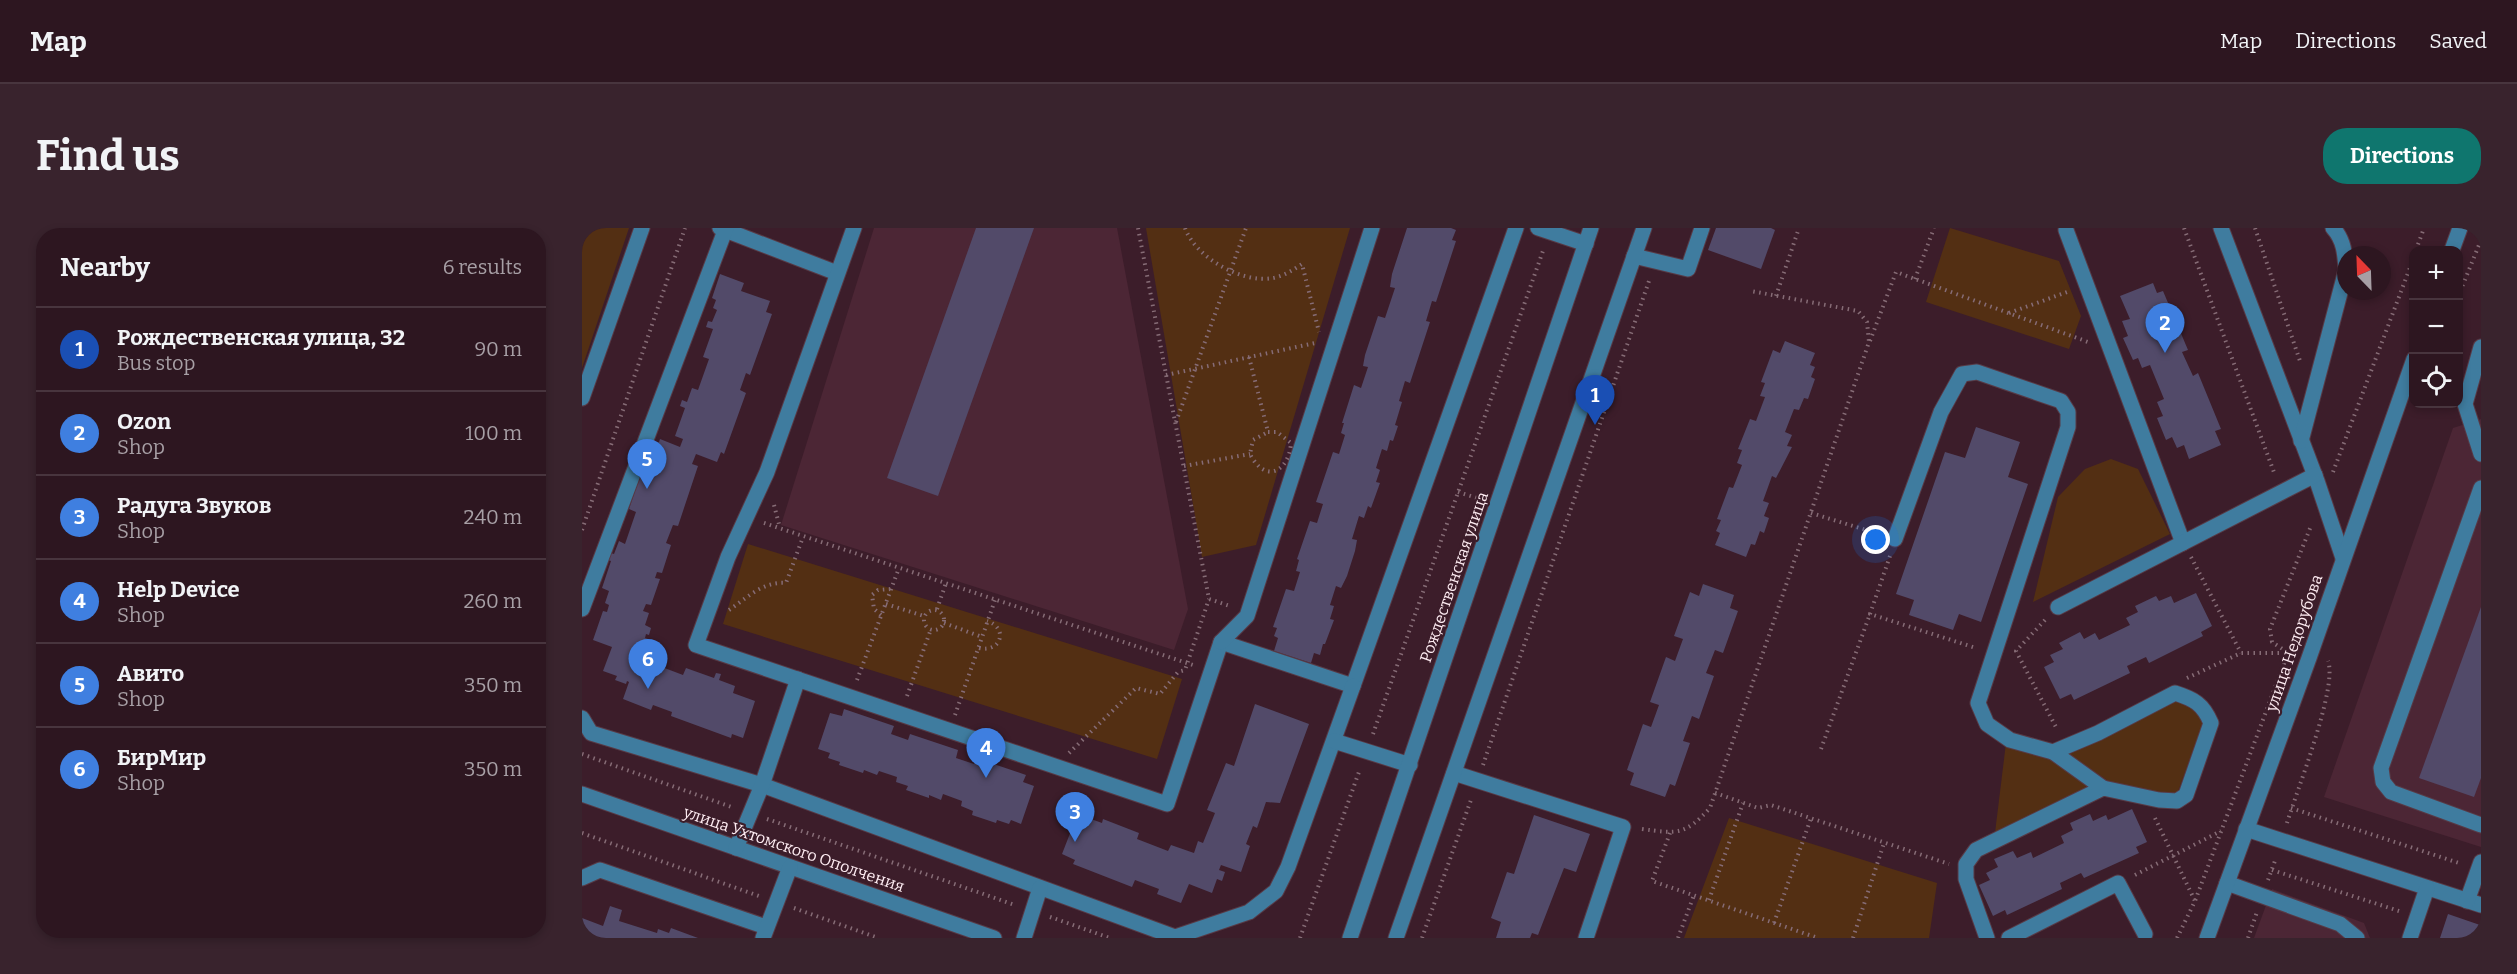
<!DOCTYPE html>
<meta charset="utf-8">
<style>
body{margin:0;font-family:Bitter,serif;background:#39232d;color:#f1f3f6}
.controls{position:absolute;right:18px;top:18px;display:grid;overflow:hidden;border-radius:12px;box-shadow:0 3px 9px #0003}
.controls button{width:54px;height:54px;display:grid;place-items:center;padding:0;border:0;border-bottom:2px solid #48353e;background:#2d1620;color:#f1f3f6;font:30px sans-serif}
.compass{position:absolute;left:1755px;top:18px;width:54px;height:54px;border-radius:50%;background:#2d1620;box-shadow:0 3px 9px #0003;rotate:337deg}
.you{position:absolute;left:1294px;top:312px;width:21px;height:21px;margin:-15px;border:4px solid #fff;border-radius:50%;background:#1a73e8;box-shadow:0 0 0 9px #1a73e833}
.badge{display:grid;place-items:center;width:39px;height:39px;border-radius:50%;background:#0f766e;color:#fff;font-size:20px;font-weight:700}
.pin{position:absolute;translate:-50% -50px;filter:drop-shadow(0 2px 3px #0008)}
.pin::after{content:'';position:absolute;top:32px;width:21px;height:18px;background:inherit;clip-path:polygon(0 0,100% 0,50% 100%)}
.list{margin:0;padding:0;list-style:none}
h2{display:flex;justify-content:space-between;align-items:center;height:78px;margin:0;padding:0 24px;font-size:26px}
h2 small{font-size:20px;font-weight:400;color:#a79fa5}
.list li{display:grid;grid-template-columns:39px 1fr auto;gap:18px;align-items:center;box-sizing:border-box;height:84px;padding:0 24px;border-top:2px solid #48353e}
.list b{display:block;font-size:22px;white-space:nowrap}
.list p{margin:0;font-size:20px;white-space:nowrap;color:#a79fa5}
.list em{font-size:20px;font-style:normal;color:#a79fa5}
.icon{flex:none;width:33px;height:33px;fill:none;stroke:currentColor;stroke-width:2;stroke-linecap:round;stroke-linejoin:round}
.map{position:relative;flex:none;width:1899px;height:710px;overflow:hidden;border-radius:24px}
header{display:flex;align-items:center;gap:36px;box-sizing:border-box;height:84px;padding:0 30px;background:#2d1620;border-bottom:2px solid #48353e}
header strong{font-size:28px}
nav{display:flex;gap:33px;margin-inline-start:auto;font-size:21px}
.intro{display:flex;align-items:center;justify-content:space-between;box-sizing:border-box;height:144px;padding:0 36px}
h1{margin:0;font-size:42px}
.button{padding:15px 27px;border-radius:24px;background:#0f766e;color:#fff;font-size:21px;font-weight:700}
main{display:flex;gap:36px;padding:0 36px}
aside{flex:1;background:#2d1620;border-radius:24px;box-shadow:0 3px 9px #0003}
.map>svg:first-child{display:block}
.built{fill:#4c2635}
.green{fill:#532f13}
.building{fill:#524a69}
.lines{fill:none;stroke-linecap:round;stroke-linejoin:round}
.minor-casing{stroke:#573a46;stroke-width:17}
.path{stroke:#866c76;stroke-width:4;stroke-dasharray:1.5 4.5;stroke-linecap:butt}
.minor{stroke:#3f7c9f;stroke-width:15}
.labels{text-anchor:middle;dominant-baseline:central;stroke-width:4.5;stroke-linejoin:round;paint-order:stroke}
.street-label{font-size:16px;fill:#feecf2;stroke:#3c1d2a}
</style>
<header>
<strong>Map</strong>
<nav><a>Map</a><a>Directions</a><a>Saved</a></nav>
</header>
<div class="intro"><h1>Find us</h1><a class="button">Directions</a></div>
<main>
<aside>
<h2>Nearby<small>6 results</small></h2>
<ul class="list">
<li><span class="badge" style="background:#1a4fb4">1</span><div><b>Рождественская улица, 32</b><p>Bus stop</p></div><em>90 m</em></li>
<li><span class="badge" style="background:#3f7fe0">2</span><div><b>Ozon</b><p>Shop</p></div><em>100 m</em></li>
<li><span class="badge" style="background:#3f7fe0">3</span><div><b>Радуга Звуков</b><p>Shop</p></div><em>240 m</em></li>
<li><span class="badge" style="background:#3f7fe0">4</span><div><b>Help Device</b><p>Shop</p></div><em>260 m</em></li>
<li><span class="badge" style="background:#3f7fe0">5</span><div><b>Авито</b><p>Shop</p></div><em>350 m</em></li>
<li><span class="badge" style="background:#3f7fe0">6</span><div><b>БирМир</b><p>Shop</p></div><em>350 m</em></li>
</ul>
</aside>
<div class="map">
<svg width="1899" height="710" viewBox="0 0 1899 710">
<rect width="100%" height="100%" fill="#3c1d2a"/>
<!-- built -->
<g class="built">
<path d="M292,0H535L606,381L592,422L199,297Z"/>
<path d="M1899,191V619L1742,569L1871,200Z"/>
<path d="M1690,661L1782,695L1788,710H1672Z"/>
</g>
<!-- green -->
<g class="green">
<path d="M2,0H47L0,140V5Z"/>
<path d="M564,0H768L674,317L620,329Z"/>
<path d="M1368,0L1477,33L1499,88L1487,121L1344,74Z"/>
<path d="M1529,231L1556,241L1588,306L1451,374L1476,269L1503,241Z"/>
<path d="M166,316L600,451L575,531L141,396Z"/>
<path d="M1592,471L1611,477L1621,495L1594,569L1529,555L1485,525Z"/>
<path d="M1424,515L1469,531L1507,560L1413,605Z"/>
<path d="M1147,590L1355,655L1347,710H1102Z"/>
</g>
<!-- building -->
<g class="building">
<path d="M394,0H452L356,268L305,250Z"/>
<path d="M825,0H869L874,2L870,12L874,13L854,74L850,73L844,93L848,94L828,155L823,153L817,173L820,174L813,197L816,198L811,213L808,212L805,223L800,221L794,240L798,242L794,254L798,255L789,280L786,278L782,290L777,288L770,311L775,312L773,323L765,348L759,360L754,358L748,377L752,378L748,391L752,392L743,416H741L738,427L732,425L729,435L692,423L696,410L692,408L695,400L691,399L704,361L712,363L718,344L714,343L717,332L715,331L728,293L735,295L741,276L734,274L751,224L757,226L763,207L759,205L762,195H760L772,157L779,160L786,139L781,138L783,127L796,88L803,90L813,60L808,59L810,46Z"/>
<path d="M1134,0H1189L1193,2L1179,41L1126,22Z"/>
<path d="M138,46L162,55L159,63L188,73L184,84L190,86L168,147L164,145L158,162L164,165L142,226L139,224L135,234L114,226L110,236L116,238L96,298L91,297L84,315L89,317L80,345L75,344L73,350L78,351L69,377L64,376L61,383L67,385L63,397L69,400L67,407L64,406L63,410L66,411L61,424L74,429L72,436L101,447L104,440L132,450L134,445L139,446L137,452L153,458L151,465L173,473L161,510L150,506L149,510L89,488L90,484L71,477L69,482L41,471L47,454L45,453L44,456L33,452L35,448L21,443L30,419L11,412L21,383L25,384L27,377L23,375L27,363L20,360L29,333L23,331L26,324L32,326L37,313L43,316L54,284L47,281L63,233L70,235L78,211L98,219L101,211L93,208L103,180L98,178L100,172L105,174L110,160L116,162L127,131L121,129L131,101L124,99L126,93L130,94L135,82L131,80L134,72L130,70Z"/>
<path d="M1571,55L1575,65L1581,63L1606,122L1600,124L1611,148L1616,145L1639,201L1633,203L1639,217L1607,231L1602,217L1595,220L1590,209L1584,212L1575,190L1581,188L1575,174L1582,171L1568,137L1560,140L1556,130L1551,132L1541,110L1546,108L1540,93L1548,91L1538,68Z"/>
<path d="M1203,113L1233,125L1228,137L1233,139L1229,149L1233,151L1226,171L1222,170L1217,182L1212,181L1203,204L1210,207L1205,218L1210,219L1194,250L1190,248L1181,273L1187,275L1182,288L1187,290L1182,305L1178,303L1173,317L1169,316L1164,329L1133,317L1138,305L1134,303L1139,292L1135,291L1147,259L1151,260L1160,237L1155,235L1160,222L1156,221L1168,191L1174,193L1183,169L1178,168L1183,155L1179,154L1191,122L1198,125Z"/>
<path d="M1394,199L1438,214L1426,249L1446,256L1399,394L1377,386L1371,402L1327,387L1332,372L1314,366L1363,224L1383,230Z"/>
<path d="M1121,356L1152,367L1148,380L1156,383L1141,425L1133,422L1124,445L1132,448L1117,491L1110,488L1101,513L1108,515L1093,558L1088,556L1083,569L1048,557L1052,545L1045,542L1061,496L1069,499L1077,477L1068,474L1084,429L1093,433L1101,411L1092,408L1108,364L1117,368Z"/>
<path d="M1614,365L1630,398L1619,404L1621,408L1567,435L1564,429L1545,438L1548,445L1492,472L1489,466L1478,471L1462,439L1472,434L1468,427L1481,421L1477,415L1498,404L1502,411L1513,405L1517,412L1548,397L1544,390L1556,384L1553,378L1574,368L1577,373L1589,368L1592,375Z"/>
<path d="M1899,379V550L1892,569L1837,550Z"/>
<path d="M673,476L727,496L698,575L684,574L675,600L671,598L664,616L668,618L659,644L639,637L637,642L643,644L640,653L635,651L630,665L607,656L599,675L575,666L577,661L553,652L550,659L491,636L493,632L480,626L494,590L507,595L509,591L520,595L521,591L557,605L555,611L586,623L589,617L612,625L616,613L621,615L633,585L625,582L644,535L652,538Z"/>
<path d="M262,481L312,498L309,506L326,512L328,506L376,522L374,530L392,536L394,530L444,547L441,554L452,558L439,596L429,592L427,596L415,592L414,595L390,587L391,583L379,578L380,573L361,566L359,572L347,567V570L324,562L326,558L314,554L315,549L297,543L295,547L282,542L281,545L257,537L258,534L246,530L248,525L236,521L248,485L260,488Z"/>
<path d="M1550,581L1565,614L1554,619L1557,625L1502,650L1499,645L1478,655L1480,661L1425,687L1423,682L1411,688L1397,657L1408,652L1404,645L1416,639L1412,631L1431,623L1435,630L1449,624L1451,630L1482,615L1479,608L1491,602L1488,595L1508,586L1511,593L1524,587L1526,592Z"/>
<path d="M952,587L1008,606L994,644L982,640L956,707L950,705L948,710H914L919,694L909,690L925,644L932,646Z"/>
<path d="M28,678L40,682L37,693L75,705L76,701L87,705L89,700L116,710H0V690L21,698Z"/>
<path d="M1866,686L1898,697L1893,710H1858Z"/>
</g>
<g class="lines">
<defs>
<g id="minor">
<path d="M138,0L255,45"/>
<path d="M272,0L185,244L146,329L114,417L585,576L639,414L771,458L934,0"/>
<path d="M956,0L1004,16"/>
<path d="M1639,0L1735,253L1761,330"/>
<path d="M1484,2L1601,315"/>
<path d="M1870,22L1878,0"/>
<path d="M1052,28L1106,41L1120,0"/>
<path d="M1899,119L1883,176L1899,226"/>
<path d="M0,170L60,0"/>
<path d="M1719,213L1764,42C1763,26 1762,12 1751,0"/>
<path d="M1899,260L1799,540L1801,554L1809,564L1899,597"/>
<path d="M1313,311L1359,184L1380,146L1395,144L1479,173L1486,184V199L1396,475L1405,496L1428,512L1471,524L1516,505L1593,465C1612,471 1621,476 1629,495L1604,567L1595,573L1577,572L1521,560L1394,622L1384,636V651L1405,710"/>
<path d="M1476,379L1733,247"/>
<path d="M0,381L144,0"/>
<path d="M639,414L665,388L790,0"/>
<path d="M0,490L9,505L180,557L593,709L667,684L694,663L706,639L771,458"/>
<path d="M752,513L828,537"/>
<path d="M1471,524L1521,560"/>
<path d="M872,545L1041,599L1004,710"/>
<path d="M0,566L412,710"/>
<path d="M1664,601L1899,677"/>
<path d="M154,620L180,557L216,451"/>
<path d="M0,650L18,642L184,699"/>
<path d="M1645,655L1758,696L1775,710"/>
<path d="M1885,673L1899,634"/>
<path d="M181,710L208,639"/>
<path d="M442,710L458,660"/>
<path d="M768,710L1009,0"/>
<path d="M814,710L1062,0"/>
<path d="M1427,710L1536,655L1563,706"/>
<path d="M1625,710L1727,430L1832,131"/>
<path d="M1828,710L1845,660"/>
</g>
</defs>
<!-- minor casing -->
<use href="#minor" class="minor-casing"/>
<!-- path -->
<g class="path">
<path d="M556,0L627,371L648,378"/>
<path d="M603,0C613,29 660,56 691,50C702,48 711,42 720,36L737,104"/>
<path d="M1602,0L1693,247"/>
<path d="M1673,0L1719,136"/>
<path d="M1834,22L1842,0"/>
<path d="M1333,51L1352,0"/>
<path d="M1194,68L1217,0"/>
<path d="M1876,69L1899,12"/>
<path d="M1427,85L1488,63"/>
<path d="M1288,113L1314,44L1506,114"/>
<path d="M667,129L686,204"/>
<path d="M584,147L733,115"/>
<path d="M594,194L664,0"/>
<path d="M686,204H695L709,215C707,244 683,256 668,226L671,212Z"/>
<path d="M602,238L668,226"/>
<path d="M1751,244L1832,29"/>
<path d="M876,264L898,271"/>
<path d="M192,277L198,300"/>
<path d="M1229,285L1297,306"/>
<path d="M182,295L611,437"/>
<path d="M0,302L103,0"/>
<path d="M1308,328L1288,386L1394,420"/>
<path d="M1609,329L1659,425"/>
<path d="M304,376L342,388"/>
<path d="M355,381L364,355"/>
<circle cx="352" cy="392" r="10"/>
<path d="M147,382C165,370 181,353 204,355L221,309"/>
<path d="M299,387L292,381L290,367L296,362L309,361"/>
<path d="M1463,392L1434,423L1475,501"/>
<path d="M362,395L400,409"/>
<path d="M397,420C419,425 427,400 405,393"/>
<path d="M1705,424L1690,414L1688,401L1729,298"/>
<path d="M1605,450L1659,425H1709"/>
<path d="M275,452L317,340"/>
<path d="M325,468L349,401"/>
<path d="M373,487L413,372"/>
<path d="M791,506L962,20"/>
<path d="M1239,521L1288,386"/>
<path d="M487,525L554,460L578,466L596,444L603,442L627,371"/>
<path d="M0,526L152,580"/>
<path d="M901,537L1068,50"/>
<path d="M1133,565L1176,580L1189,577L1367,636"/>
<path d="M1709,580L1880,636"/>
<path d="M1573,590L1613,673"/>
<path d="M185,591L433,677"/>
<path d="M1705,595C1715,562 1756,459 1746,433"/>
<path d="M1060,601C1096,606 1103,607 1128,580L1287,114L1285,94L1276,83L1169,63"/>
<path d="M0,605L177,668"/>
<path d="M1088,605L1070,653L1236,710"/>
<path d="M1690,642L1817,683"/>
<path d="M1553,647L1639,603"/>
<path d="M1686,652L1694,630"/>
<path d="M1127,672L1161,575"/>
<path d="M212,680L296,710"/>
<path d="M468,689L528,710"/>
<path d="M1192,695L1229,590"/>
<path d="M718,710L778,541"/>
<path d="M840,710L890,569"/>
<path d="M1096,710L1112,667"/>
<path d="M1271,710L1302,615"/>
<path d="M1595,710L1613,673L1706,425"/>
<path d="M1666,710L1675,684"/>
</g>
<!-- minor -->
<use href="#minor" class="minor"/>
</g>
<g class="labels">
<!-- street labels -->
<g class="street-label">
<text transform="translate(872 349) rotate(-71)">Рождественская улица</text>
<text transform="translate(1712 415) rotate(-71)">улица Недорубова</text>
<text transform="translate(212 621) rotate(19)">улица Ухтомского Ополчения</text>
</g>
</g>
</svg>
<div class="controls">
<button>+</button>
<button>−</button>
<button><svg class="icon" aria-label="locate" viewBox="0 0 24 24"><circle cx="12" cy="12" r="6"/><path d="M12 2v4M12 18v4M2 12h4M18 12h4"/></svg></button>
</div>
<svg class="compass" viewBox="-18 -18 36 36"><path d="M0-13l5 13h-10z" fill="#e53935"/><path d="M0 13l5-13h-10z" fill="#a79fa5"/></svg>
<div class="you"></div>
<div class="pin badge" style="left:1013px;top:197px;background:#1a4fb4">1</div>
<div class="pin badge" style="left:1583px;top:125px;background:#3f7fe0">2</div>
<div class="pin badge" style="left:493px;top:614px;background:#3f7fe0">3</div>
<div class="pin badge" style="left:404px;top:550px;background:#3f7fe0">4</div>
<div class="pin badge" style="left:65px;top:261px;background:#3f7fe0">5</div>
<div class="pin badge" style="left:66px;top:461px;background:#3f7fe0">6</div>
</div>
</main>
